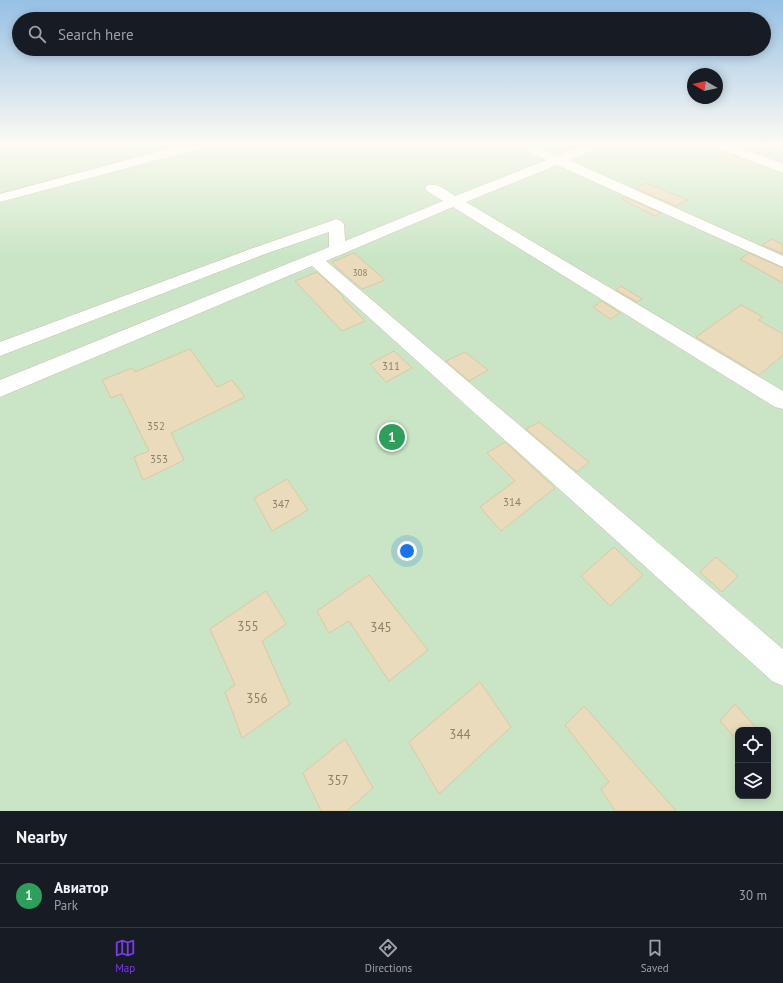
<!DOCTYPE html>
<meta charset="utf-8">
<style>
body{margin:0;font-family:"PT Sans",sans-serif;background:#20242c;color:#f1f3f6}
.controls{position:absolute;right:12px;bottom:12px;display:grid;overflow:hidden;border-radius:8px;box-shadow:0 2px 10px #0003}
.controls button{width:36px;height:36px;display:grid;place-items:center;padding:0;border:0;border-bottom:1px solid #363941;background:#171b24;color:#f1f3f6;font:20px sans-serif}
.compass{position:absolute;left:687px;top:68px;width:36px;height:36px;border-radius:50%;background:#171b24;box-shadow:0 2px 10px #0003;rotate:279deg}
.you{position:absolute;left:407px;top:551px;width:14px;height:14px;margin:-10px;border:3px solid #fff;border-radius:50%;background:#1a73e8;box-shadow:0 0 0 6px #1a73e833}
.badge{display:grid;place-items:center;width:26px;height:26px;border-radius:50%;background:#7c3aed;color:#fff;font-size:13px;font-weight:700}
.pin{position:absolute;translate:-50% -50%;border:2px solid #fff;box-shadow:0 1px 4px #0006}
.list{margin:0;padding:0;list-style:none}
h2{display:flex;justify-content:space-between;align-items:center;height:52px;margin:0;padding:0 16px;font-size:17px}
h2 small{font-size:13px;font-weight:400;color:#9ea1a6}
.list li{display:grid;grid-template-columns:26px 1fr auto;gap:12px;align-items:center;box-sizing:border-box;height:64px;padding:0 16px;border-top:1px solid #363941}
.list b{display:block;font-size:15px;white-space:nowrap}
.list p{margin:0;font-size:13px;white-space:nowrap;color:#9ea1a6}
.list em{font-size:13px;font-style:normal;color:#9ea1a6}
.icon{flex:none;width:22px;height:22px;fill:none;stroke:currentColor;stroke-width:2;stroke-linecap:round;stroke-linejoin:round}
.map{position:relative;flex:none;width:783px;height:811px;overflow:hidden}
.search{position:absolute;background:#171b24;box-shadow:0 2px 10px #0003;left:12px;right:12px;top:12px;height:44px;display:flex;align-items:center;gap:10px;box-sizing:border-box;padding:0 14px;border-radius:22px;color:#9ea1a6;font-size:15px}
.sheet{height:116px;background:#171b24}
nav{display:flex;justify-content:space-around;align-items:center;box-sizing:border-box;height:56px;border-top:1px solid #363941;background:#171b24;font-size:11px;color:#9ea1a6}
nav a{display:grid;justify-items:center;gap:2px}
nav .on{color:#7c3aed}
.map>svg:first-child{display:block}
.green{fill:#c9e5c5;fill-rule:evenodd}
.building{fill:#eadbbd;stroke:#ddc8a2}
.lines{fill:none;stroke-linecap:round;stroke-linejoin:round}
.minor-casing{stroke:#c7bfaa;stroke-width:1}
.minor{fill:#fff;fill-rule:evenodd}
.labels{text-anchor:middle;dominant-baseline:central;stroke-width:3.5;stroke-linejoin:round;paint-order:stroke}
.far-number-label{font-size:9px;fill:#8e8169}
.number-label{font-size:11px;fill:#8e8169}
.near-number-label{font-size:13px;fill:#8e8169}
</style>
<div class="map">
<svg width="783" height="811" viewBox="0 0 783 811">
<rect width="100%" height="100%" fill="#faf7e5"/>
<!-- green -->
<path class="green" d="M0,144H783V811H0ZM738,730H768V796H738Z"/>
<!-- building -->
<g class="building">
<path d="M693,144H711L713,148L750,162L742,165L693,146Z"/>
<path d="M735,144H747L771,154L766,156Z"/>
<path d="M646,183L688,200L676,206L637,189Z"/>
<path d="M625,197L661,213L655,216L622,199Z"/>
<path d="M772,239L783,245V254L762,245Z"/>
<path d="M354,253L385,280L362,289L334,265H335L332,262Z"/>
<path d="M749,253L783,268V283L740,259Z"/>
<path d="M317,272L344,297L342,298L365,321L342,331L295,281Z"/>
<path d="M621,286L642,299L637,302L616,290Z"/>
<path d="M602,301L620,313L610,319L593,307Z"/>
<path d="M741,305L763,317L758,320L783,334V355L759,375L696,337Z"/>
<path d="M190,349L217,387L232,380L245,397L171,433L184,460L143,480L134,457L149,451L121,394L111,398L102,380L132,368L135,372Z"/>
<path d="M394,351L412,368L386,382L370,364Z"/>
<path d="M465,352L488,370L469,381L446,361Z"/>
<path d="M539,422L589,462L577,472L526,429Z"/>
<path d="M505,442L555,488L501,531L480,507L515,481L487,453Z"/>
<path d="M287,479L308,510L272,531L254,498Z"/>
<path d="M614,547L643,575L610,606L581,576Z"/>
<path d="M716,557L738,576L722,592L700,572Z"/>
<path d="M369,575L428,650L389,681L349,621L329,633L317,611Z"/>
<path d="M266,591L286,624L262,641L290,704L242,738L225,692L235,685L210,629Z"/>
<path d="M480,682L511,727L439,794L409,742Z"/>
<path d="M735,704L758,730H738V741L720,721Z"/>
<path d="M584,706L676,811H615L601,789L609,782L565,725Z"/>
<path d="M345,739L373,788L347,811H321L303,773Z"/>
</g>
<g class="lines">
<defs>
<g id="minor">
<path d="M186,144H208L206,147L0,202V194Z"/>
<path d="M586,144H604L602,147L569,160L783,256V267L557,165L466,202L783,391V409L775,407L453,207L326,261L783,649V686L772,681L312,266L0,397V380L329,247V232L265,254L0,356V342L253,248L331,221L336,219L341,221L344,224L345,241L443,201L427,191L425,188L427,185C438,182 447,191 455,196L547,160L531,153L529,150L531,147H539L558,156Z"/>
<path d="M712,144H730L783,164V173L714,147Z"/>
</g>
</defs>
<!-- minor casing -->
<use href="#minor" class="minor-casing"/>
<!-- minor -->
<use href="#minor" class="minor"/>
</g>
<!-- sky -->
<linearGradient id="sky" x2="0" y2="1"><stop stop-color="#96c0e5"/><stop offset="0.56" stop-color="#fdfbf3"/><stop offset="1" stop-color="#fdfbf3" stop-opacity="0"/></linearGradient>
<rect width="783" height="258" fill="url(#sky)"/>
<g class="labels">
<!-- far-number labels -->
<g class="far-number-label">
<text x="360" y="272">308</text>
</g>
<!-- number labels -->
<g class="number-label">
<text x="391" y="366">311</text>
<text x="156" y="426">352</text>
<text x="159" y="459">353</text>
<text x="512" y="502">314</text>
<text x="281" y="504">347</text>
</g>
<!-- near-number labels -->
<g class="near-number-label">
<text x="248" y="626">355</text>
<text x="381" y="627">345</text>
<text x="257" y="698">356</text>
<text x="460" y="734">344</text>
<text x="338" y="780">357</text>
</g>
</g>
</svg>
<div class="controls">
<button><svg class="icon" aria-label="locate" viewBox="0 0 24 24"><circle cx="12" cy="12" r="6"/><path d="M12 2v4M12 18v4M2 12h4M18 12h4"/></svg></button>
<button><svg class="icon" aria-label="layers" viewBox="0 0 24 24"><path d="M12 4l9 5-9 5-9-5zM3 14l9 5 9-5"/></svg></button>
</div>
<svg class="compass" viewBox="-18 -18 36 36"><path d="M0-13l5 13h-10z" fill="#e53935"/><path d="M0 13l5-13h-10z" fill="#9ea1a6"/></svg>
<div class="you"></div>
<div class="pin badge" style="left:392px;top:437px;background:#2e9e5b">1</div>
<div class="search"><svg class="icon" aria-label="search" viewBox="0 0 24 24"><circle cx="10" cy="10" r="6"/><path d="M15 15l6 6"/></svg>Search here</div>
</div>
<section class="sheet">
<h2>Nearby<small></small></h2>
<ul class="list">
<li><span class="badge" style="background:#2e9e5b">1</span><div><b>Авиатор</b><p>Park</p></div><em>30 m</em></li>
</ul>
</section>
<nav>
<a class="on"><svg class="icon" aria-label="map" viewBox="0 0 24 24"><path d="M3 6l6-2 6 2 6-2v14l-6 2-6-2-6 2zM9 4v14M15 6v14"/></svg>Map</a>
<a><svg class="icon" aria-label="directions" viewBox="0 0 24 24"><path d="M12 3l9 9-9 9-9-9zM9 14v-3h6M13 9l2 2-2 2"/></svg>Directions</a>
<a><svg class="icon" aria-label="saved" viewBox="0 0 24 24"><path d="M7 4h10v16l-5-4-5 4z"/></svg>Saved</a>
</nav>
